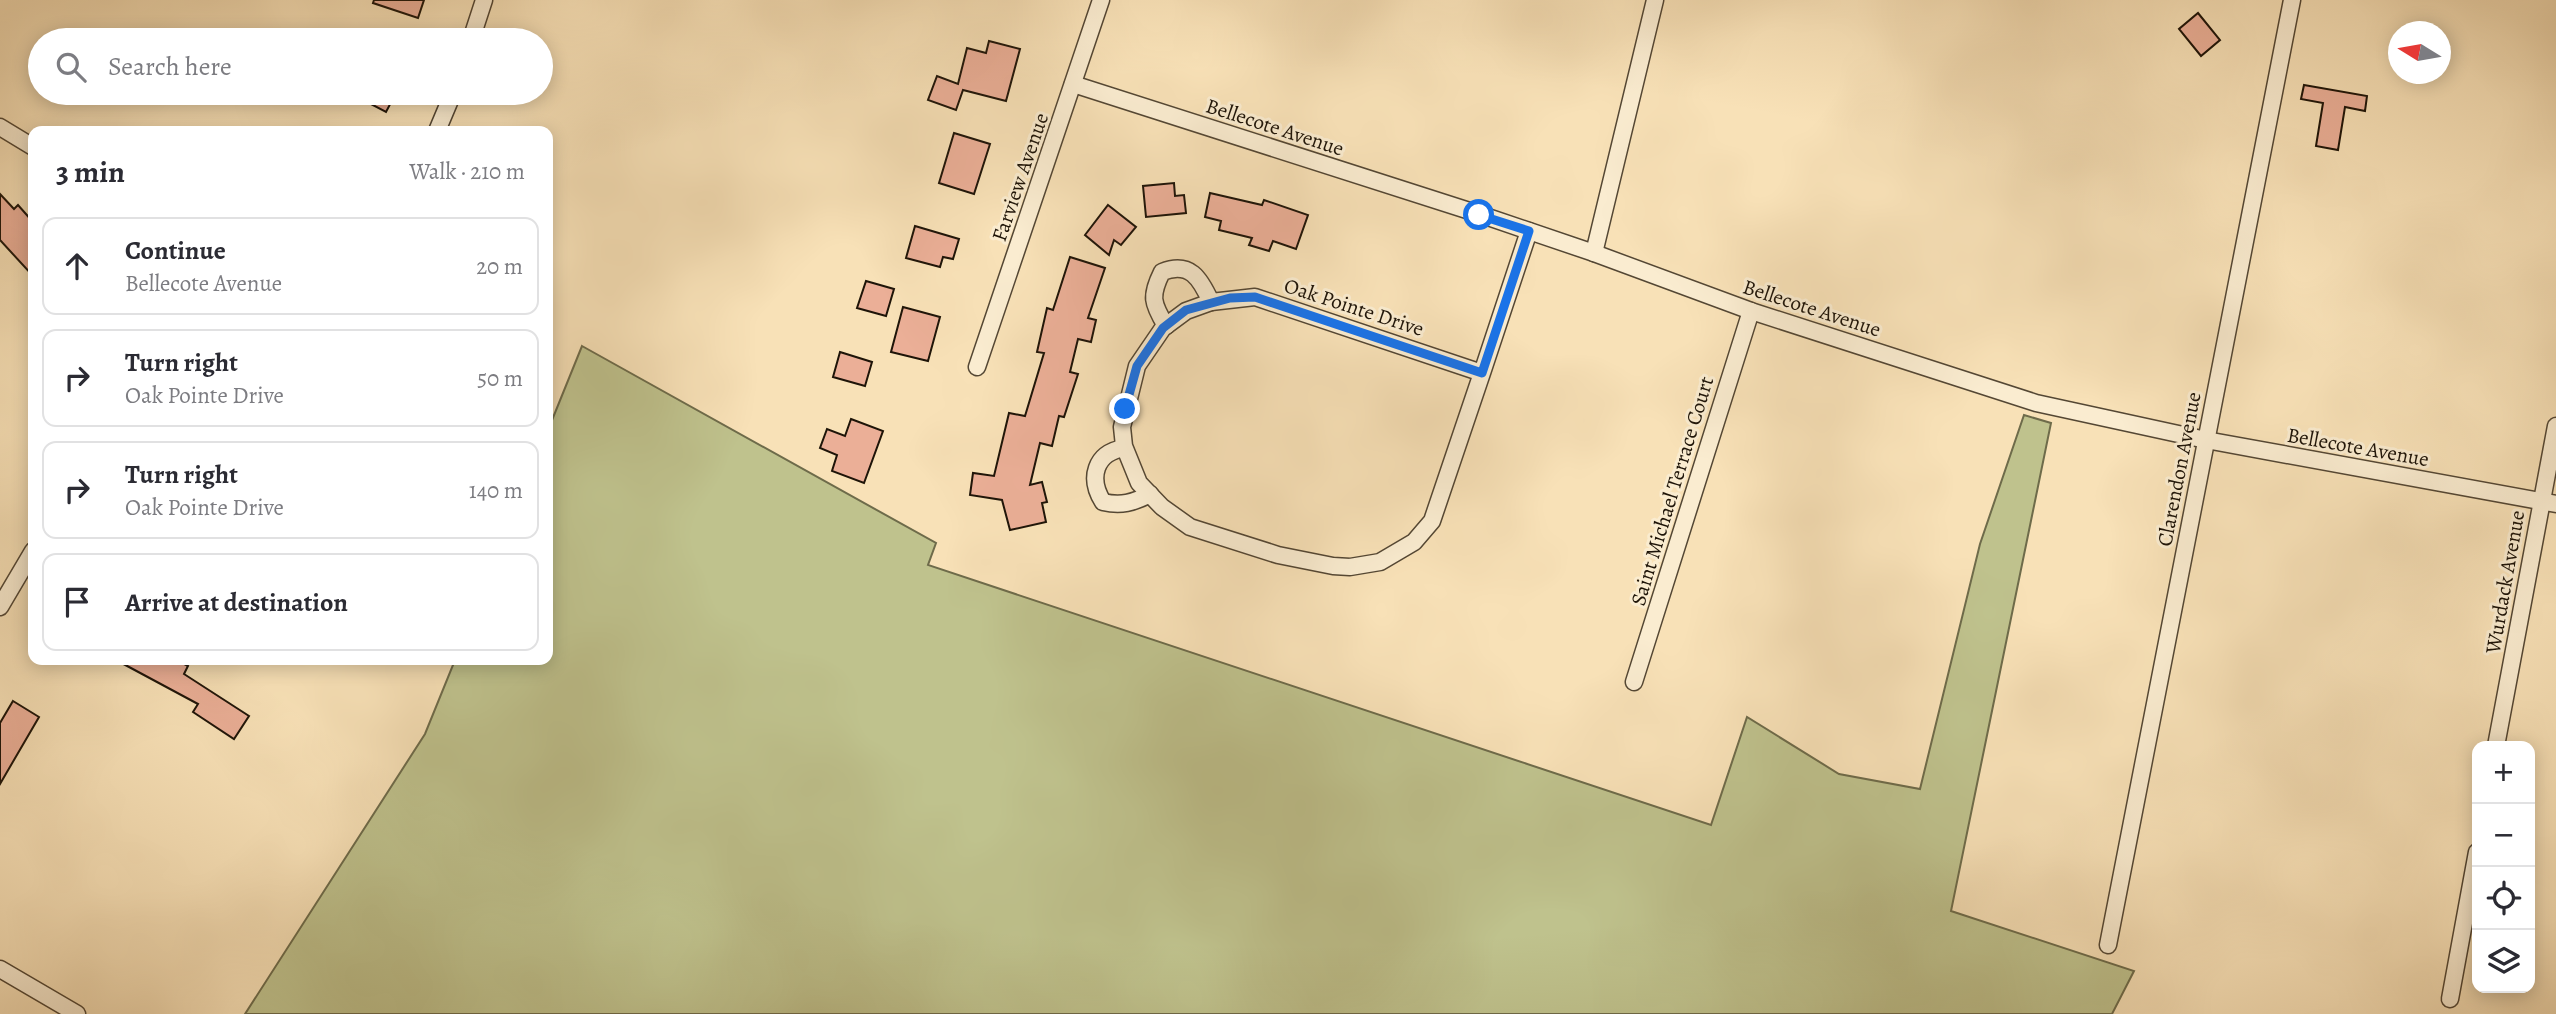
<!DOCTYPE html>
<meta charset="utf-8">
<style>
body{margin:0;font-family:Alegreya,serif;background:#f7f7f7;color:#2b2b33}
.controls{position:absolute;right:21px;bottom:21px;display:grid;overflow:hidden;border-radius:14px;box-shadow:0 4px 18px #0003}
.controls button{width:63px;height:63px;display:grid;place-items:center;padding:0;border:0;border-bottom:2px solid #e1e1e2;background:#fff;color:#2b2b33;font:35px sans-serif}
.compass{position:absolute;left:2388px;top:21px;width:63px;height:63px;border-radius:50%;background:#fff;box-shadow:0 4px 18px #0003;rotate:281deg}
.stop{position:absolute;width:21px;height:21px;margin:-16px;border:5px solid #1a73e8;border-radius:50%;background:#fff}
.stop.end{background:#1a73e8;border-color:#fff;box-shadow:0 2px 7px #0008}
.list{margin:0;padding:0;list-style:none}
h2{display:flex;justify-content:space-between;align-items:center;height:91px;margin:0;padding:0 28px;font-size:30px}
h2 small{font-size:23px;font-weight:400;color:#7c7c81}
.list li{display:grid;grid-template-columns:46px 1fr auto;gap:21px;align-items:center;box-sizing:border-box;height:98px;margin:0 14px 14px;padding:0 14px;border:2px solid #e1e1e2;border-radius:14px}
.list b{display:block;font-size:26px;white-space:nowrap}
.list p{margin:0;font-size:23px;white-space:nowrap;color:#7c7c81}
.list em{font-size:23px;font-style:normal;color:#7c7c81}
.icon{flex:none;width:38px;height:38px;fill:none;stroke:currentColor;stroke-width:2;stroke-linecap:round;stroke-linejoin:round}
.map{position:relative;flex:none;width:2556px;height:1014px;overflow:hidden}
.search{position:absolute;background:#fff;box-shadow:0 4px 18px #0003;left:28px;top:28px;width:525px;height:77px;display:flex;align-items:center;gap:18px;box-sizing:border-box;padding:0 24px;border-radius:38px;color:#7c7c81;font-size:26px}
.panel{position:absolute;background:#fff;box-shadow:0 4px 18px #0003;left:28px;top:126px;width:525px;height:539px;border-radius:14px}
.map>svg:first-child{display:block}
.green{fill:#bfc28d;stroke:#6e6b4a;stroke-width:2}
.building{fill:#ebaf97;stroke:#1e1408;stroke-width:2}
.lines{fill:none;stroke-linecap:round;stroke-linejoin:round}
.minor-casing{stroke:#544734;stroke-width:19}
.minor{stroke:#faecd0;stroke-width:16}
.route{stroke:#1a73e8;stroke-width:9}
.labels{text-anchor:middle;dominant-baseline:central;stroke-width:6;stroke-linejoin:round;paint-order:stroke}
.street-label{font-size:21px;fill:#1e1408;stroke:#faecd0}
</style>
<div class="map">
<svg width="2556" height="1014" viewBox="0 0 2556 1014">
<rect width="100%" height="100%" fill="#f8e1b7"/>
<filter id="stains"><feTurbulence type="fractalNoise" baseFrequency=".00286" numOctaves="4"/><feColorMatrix values="0 0 0 0 .2 0 0 0 0 .09 0 0 0 0 .02 0 0 0 .5 -.17"/></filter>
<radialGradient id="worn" r=".72"><stop offset=".6" stop-color="#630" stop-opacity="0"/><stop offset="1" stop-color="#630" stop-opacity=".3"/></radialGradient>
<!-- green -->
<path class="green" d="M582,346L936,543L928,565L1711,825L1747,717L1839,774L1920,789L1980,544L2024,415L2051,423L1951,911L2134,971L2112,1014H245L425,734L455,660H548V430Z"/>
<!-- building -->
<g class="building">
<path d="M374,0H424L418,18L373,3Z"/>
<path d="M2198,13L2220,40L2201,56L2179,29Z"/>
<path d="M989,41L1020,49L1006,101L963,90L956,110L928,100L937,76L958,84L967,48L986,53Z"/>
<path d="M2304,85L2367,96L2365,111L2345,107L2338,150L2316,146L2323,103L2301,99Z"/>
<path d="M350,93H396L386,112Z"/>
<path d="M954,133L990,144L974,194L939,183Z"/>
<path d="M1174,183L1175,196L1184,195L1186,213L1146,217L1143,186Z"/>
<path d="M1210,193L1262,205L1264,200L1308,215L1296,249L1273,241L1269,251L1249,245L1252,238L1219,230L1221,221L1205,217Z"/>
<path d="M0,194L14,209L18,205L33,222V276L0,240Z"/>
<path d="M1108,205L1136,227L1121,245L1114,240L1109,255L1085,235Z"/>
<path d="M915,226L959,239L953,259L943,257L940,267L906,258Z"/>
<path d="M1070,257L1105,268L1088,318L1096,320L1091,342L1078,339L1070,372L1078,374L1064,417L1059,416L1052,446L1040,443L1030,485L1042,482L1047,502L1042,503L1046,522L1010,530L1002,500L970,495L973,473L994,476L1009,413L1025,416L1044,353L1037,352L1047,308L1053,310Z"/>
<path d="M866,281L894,289L886,316L857,308Z"/>
<path d="M903,307L940,317L928,361L891,352Z"/>
<path d="M840,352L872,362L865,386L833,377Z"/>
<path d="M851,419L883,431L864,483L832,471L837,455L820,448L827,429L845,436Z"/>
<path d="M116,660H177L188,666L184,674L249,716L234,739L193,712L198,704Z"/>
<path d="M13,701L39,717L0,784V723Z"/>
</g>
<g class="lines">
<defs>
<g id="minor">
<path d="M471,40L484,0"/>
<path d="M1073,84L1479,214L1594,253L1751,311L2036,403L2206,440L2556,504"/>
<path d="M0,127L33,147"/>
<path d="M437,131L453,93"/>
<path d="M1594,253L1655,0"/>
<path d="M1166,326C1152,303 1150,296 1162,272C1190,261 1200,278 1211,302"/>
<path d="M977,367L1101,0"/>
<path d="M1482,373L1255,297L1211,302L1186,311L1163,328L1137,366L1122,427L1124,446L1139,483L1162,507L1190,527L1278,555L1333,566L1350,567L1380,562L1414,542L1432,521L1482,373L1529,231"/>
<path d="M1124,448C1095,453 1088,478 1103,502C1121,506 1133,503 1150,494"/>
<path d="M0,607L33,551"/>
<path d="M1634,682L1751,311"/>
<path d="M2496,746L2556,426"/>
<path d="M2108,945L2292,0"/>
<path d="M0,969L77,1014"/>
<path d="M2450,999L2477,852"/>
</g>
</defs>
<!-- minor casing -->
<use href="#minor" class="minor-casing"/>
<!-- minor -->
<use href="#minor" class="minor"/>
</g>
<g class="lines">
<!-- route -->
<path class="route" d="M1125,409L1137,366L1163,328L1186,310L1230,298L1255,297L1482,373L1529,231L1479,215"/>
</g>
<g class="labels">
<!-- street labels -->
<g class="street-label">
<text transform="translate(1275 127) rotate(18)">Bellecote Avenue</text>
<text transform="translate(1020 177) rotate(-71)">Farview Avenue</text>
<text transform="translate(1354 307) rotate(18)">Oak Pointe Drive</text>
<text transform="translate(1812 308) rotate(18)">Bellecote Avenue</text>
<text transform="translate(2358 447) rotate(10)">Bellecote Avenue</text>
<text transform="translate(2179 469) rotate(-79)">Clarendon Avenue</text>
<text transform="translate(1672 491) rotate(-73)">Saint Michael Terrace Court</text>
<text transform="translate(2505 582) rotate(-80)">Wurdack Avenue</text>
</g>
</g>
<rect width="100%" height="100%" filter="url(#stains)"/>
<rect width="100%" height="100%" fill="url(#worn)"/>
</svg>
<div class="controls">
<button>+</button>
<button>−</button>
<button><svg class="icon" aria-label="locate" viewBox="0 0 24 24"><circle cx="12" cy="12" r="6"/><path d="M12 2v4M12 18v4M2 12h4M18 12h4"/></svg></button>
<button><svg class="icon" aria-label="layers" viewBox="0 0 24 24"><path d="M12 4l9 5-9 5-9-5zM3 14l9 5 9-5"/></svg></button>
</div>
<svg class="compass" viewBox="-18 -18 36 36"><path d="M0-13l5 13h-10z" fill="#e53935"/><path d="M0 13l5-13h-10z" fill="#7c7c81"/></svg>
<div class="stop" style="left:1479px;top:215px"></div>
<div class="stop end" style="left:1125px;top:409px"></div>
<div class="search"><svg class="icon" aria-label="search" viewBox="0 0 24 24"><circle cx="10" cy="10" r="6"/><path d="M15 15l6 6"/></svg>Search here</div>
<section class="panel">
<h2>3 min<small>Walk · 210 m</small></h2>
<ul class="list">
<li><svg class="icon" aria-label="ahead" viewBox="0 0 24 24"><path d="M12 20V5M6 11l6-6 6 6"/></svg><div><b>Continue</b><p>Bellecote Avenue</p></div><em>20 m</em></li>
<li><svg class="icon" aria-label="right" viewBox="0 0 24 24"><path d="M7 20v-9h11M14 6l5 5-5 5"/></svg><div><b>Turn right</b><p>Oak Pointe Drive</p></div><em>50 m</em></li>
<li><svg class="icon" aria-label="right" viewBox="0 0 24 24"><path d="M7 20v-9h11M14 6l5 5-5 5"/></svg><div><b>Turn right</b><p>Oak Pointe Drive</p></div><em>140 m</em></li>
<li><svg class="icon" aria-label="arrive" viewBox="0 0 24 24"><path d="M6 21V4h12l-3 4 3 4H6"/></svg><div><b>Arrive at destination</b></div></li>
</ul>
</section>
</div>
